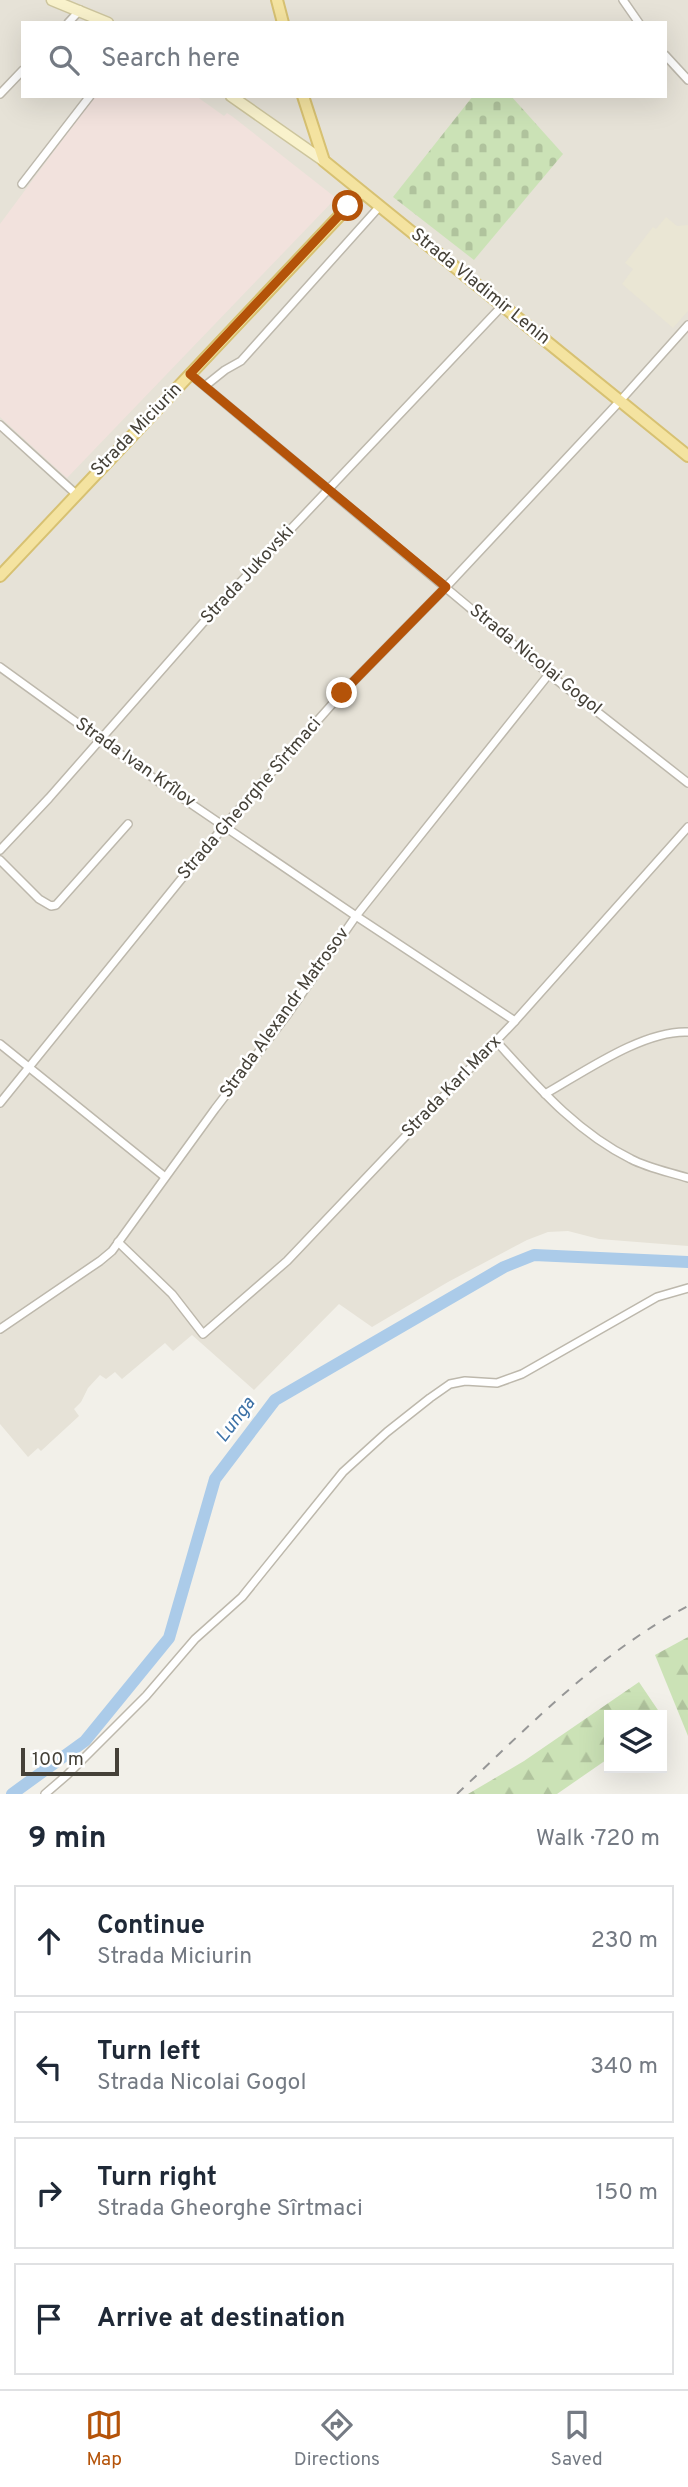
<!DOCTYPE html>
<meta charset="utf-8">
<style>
body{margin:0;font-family:Overpass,sans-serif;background:#f2f2f3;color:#1f2937}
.controls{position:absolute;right:21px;bottom:21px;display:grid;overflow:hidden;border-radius:0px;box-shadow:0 7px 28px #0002}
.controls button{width:63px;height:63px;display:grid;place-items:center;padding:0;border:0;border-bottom:2px solid #e0e1e3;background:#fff;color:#1f2937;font:35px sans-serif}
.scale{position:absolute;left:21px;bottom:18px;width:98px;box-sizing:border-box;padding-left:7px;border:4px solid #454138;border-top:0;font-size:19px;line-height:24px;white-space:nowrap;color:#454138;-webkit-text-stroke:5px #fff;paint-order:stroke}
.stop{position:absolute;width:21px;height:21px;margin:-16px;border:5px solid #b45309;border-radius:50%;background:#fff}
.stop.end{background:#b45309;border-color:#fff;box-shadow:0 2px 7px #0008}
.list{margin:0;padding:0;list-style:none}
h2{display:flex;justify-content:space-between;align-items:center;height:91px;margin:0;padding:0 28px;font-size:30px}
h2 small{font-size:23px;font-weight:400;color:#747a83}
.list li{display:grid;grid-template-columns:46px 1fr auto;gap:21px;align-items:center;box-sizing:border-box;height:112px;margin:0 14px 14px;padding:0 14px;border:2px solid #e0e1e3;border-radius:0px}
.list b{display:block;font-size:26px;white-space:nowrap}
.list p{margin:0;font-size:23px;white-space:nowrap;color:#747a83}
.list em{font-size:23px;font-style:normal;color:#747a83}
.icon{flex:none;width:38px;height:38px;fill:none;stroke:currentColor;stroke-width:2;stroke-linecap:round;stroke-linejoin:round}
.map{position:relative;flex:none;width:688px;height:1794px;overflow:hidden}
.search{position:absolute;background:#fff;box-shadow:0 7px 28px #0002;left:21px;right:21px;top:21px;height:77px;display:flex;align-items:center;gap:18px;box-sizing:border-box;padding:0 24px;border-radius:0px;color:#747a83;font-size:26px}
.sheet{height:595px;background:#fff}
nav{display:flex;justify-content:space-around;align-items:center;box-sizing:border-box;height:98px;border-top:2px solid #e0e1e3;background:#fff;font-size:19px;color:#747a83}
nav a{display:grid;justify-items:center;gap:4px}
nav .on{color:#b45309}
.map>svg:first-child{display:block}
.residential{fill:#e6e2d7;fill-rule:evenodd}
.education{fill:#eae6d4}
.medical{fill:#f2e2dd}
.forest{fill:url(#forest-firs)}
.cemetery{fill:url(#cemetery-stones)}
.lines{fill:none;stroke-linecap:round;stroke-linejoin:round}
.river{stroke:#abcbe9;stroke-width:12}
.minor-casing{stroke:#bdb8ac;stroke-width:10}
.secondary-casing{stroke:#cdc59d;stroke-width:13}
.primary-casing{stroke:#d7c172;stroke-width:14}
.minor{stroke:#fff;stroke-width:7}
.secondary{stroke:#f9f2cc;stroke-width:10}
.primary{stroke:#f4e3a0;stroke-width:10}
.rail{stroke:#969696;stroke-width:2;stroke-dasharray:9 9;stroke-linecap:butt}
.route{stroke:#b45309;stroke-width:9}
.labels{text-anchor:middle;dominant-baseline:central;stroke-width:5;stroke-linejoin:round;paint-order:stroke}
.street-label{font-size:18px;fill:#454138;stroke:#fff}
.water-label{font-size:19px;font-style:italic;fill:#3c71a6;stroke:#fff}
</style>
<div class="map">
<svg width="688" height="1794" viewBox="0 0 688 1794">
<defs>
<pattern id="forest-firs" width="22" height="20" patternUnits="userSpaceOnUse" patternTransform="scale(1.75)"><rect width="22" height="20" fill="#cbe2b6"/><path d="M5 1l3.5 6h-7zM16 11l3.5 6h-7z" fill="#b0c39d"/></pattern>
<pattern id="cemetery-stones" width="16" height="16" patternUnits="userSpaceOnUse" patternTransform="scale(1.75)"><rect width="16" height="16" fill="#cbe2b6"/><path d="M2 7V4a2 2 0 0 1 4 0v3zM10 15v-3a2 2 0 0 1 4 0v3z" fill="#b0c39d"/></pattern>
</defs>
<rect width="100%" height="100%" fill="#f2f0e9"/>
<!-- residential -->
<path class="residential" d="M0,0H688V1246L599,1239L568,1231L548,1232L527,1240L448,1282L372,1327L339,1304L254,1390L192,1335L173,1351L165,1343L122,1379L115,1372L106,1379L100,1375L88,1388L81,1402L74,1409L79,1416L41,1451L38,1448L28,1457L0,1424ZM23,23H665V96H23Z"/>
<!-- education -->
<path class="education" d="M666,217L677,226L688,225V311L673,328L622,284L633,269L625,263L653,227L656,229Z"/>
<!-- medical -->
<path class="medical" d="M95,96H196L224,116L227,113L233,117L336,198L67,478L0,417V224Z"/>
<!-- forest -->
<g class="forest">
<path d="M688,1637V1736L655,1655Z"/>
<path d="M639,1682L666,1722L662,1725V1715H609V1758L557,1794H468L524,1761Z"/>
</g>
<!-- cemetery -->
<path class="cemetery" d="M473,96H511L563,154L474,260L393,197Z"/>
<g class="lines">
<!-- river -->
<path class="river" d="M12,1794L85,1741L169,1638L215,1479L275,1400L504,1267L534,1255L688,1262"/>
<defs>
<g id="minor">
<path d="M623,0L639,23"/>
<path d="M68,23L80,10"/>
<path d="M665,55L688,80"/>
<path d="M0,94L23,70"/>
<path d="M22,184L90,96"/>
<path d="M190,374L549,674L688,783"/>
<path d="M205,386L225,370L241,361L380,206"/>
<path d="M0,425L76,494"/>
<path d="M0,667L159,782L356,916L515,1021"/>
<path d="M0,850L49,798L216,608L503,305"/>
<path d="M0,860L39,899L51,906L56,905L128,824"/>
<path d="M496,1041C537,1086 576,1132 631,1159C648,1168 669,1172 688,1178"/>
<path d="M0,1044L165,1177"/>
<path d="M545,1094C584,1072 643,1030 688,1032"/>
<path d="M0,1103L225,825L342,693L446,587L620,401L688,325"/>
<path d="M118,1242L172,1294L203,1334L287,1261L515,1021L688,827"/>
<path d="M0,1329L100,1261L112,1251L215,1109L287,1015L356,916L549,674"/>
<path d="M45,1794L67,1775L146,1696L195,1639L242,1597L343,1472L387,1432L430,1398L450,1384L465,1381L497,1383L522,1374L657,1297L688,1288"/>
</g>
<g id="secondary">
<path d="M52,0L108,23"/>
<path d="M231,96L324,161"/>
</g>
<g id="primary">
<path d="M277,0L283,23"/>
<path d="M303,96L324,161L688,456"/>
<path d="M0,576L361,193"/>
</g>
</defs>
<!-- minor casing -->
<use href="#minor" class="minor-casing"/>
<!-- secondary casing -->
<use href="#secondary" class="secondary-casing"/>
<!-- primary casing -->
<use href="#primary" class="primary-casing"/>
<!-- minor -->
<use href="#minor" class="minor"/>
<!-- secondary -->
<use href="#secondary" class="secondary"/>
<!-- primary -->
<use href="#primary" class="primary"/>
<!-- rail -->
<path class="rail" d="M457,1794C529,1726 599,1653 688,1606"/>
</g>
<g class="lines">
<!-- route -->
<path class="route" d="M342,693L446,587L190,374L348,206"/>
</g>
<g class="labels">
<!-- street labels -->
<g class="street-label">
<text transform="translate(480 287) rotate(39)">Strada Vladimir Lenin</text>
<text transform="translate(137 430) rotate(-46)">Strada Miciurin</text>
<text transform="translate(248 575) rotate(-47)">Strada Jukovski</text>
<text transform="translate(535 660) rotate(39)">Strada Nicolai Gogol</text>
<text transform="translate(135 763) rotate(35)">Strada Ivan Krîlov</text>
<text transform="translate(250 799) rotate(-49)">Strada Gheorghe Sîrtmaci</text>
<text transform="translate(285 1013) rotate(-54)">Strada Alexandr Matrosov</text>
<text transform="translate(452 1087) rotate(-46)">Strada Karl Marx</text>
</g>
<!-- water labels -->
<g class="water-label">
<text transform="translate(236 1420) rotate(-53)">Lunga</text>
</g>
</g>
</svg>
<div class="controls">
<button><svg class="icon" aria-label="layers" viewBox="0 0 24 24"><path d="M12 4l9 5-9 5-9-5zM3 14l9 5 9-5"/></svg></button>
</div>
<div class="scale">100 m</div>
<div class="stop" style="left:348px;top:206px"></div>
<div class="stop end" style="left:342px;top:693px"></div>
<div class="search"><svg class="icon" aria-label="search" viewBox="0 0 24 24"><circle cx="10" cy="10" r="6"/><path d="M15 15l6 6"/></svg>Search here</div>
</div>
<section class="sheet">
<h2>9 min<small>Walk · 720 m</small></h2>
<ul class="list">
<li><svg class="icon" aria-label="ahead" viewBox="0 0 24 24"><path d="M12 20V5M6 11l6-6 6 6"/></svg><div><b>Continue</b><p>Strada Miciurin</p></div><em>230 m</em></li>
<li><svg class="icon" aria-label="left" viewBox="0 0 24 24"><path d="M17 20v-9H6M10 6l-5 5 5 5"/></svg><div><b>Turn left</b><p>Strada Nicolai Gogol</p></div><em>340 m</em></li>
<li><svg class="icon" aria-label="right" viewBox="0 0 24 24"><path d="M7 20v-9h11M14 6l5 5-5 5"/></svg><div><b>Turn right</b><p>Strada Gheorghe Sîrtmaci</p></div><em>150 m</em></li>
<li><svg class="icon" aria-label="arrive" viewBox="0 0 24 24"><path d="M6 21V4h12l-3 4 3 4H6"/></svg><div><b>Arrive at destination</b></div></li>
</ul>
</section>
<nav>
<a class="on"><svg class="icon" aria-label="map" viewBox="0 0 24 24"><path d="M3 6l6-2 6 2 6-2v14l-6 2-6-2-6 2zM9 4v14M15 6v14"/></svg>Map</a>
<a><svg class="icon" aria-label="directions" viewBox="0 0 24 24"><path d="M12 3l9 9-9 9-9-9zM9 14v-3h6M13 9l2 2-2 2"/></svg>Directions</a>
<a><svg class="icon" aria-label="saved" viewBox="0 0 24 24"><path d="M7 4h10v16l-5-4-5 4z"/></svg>Saved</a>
</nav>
